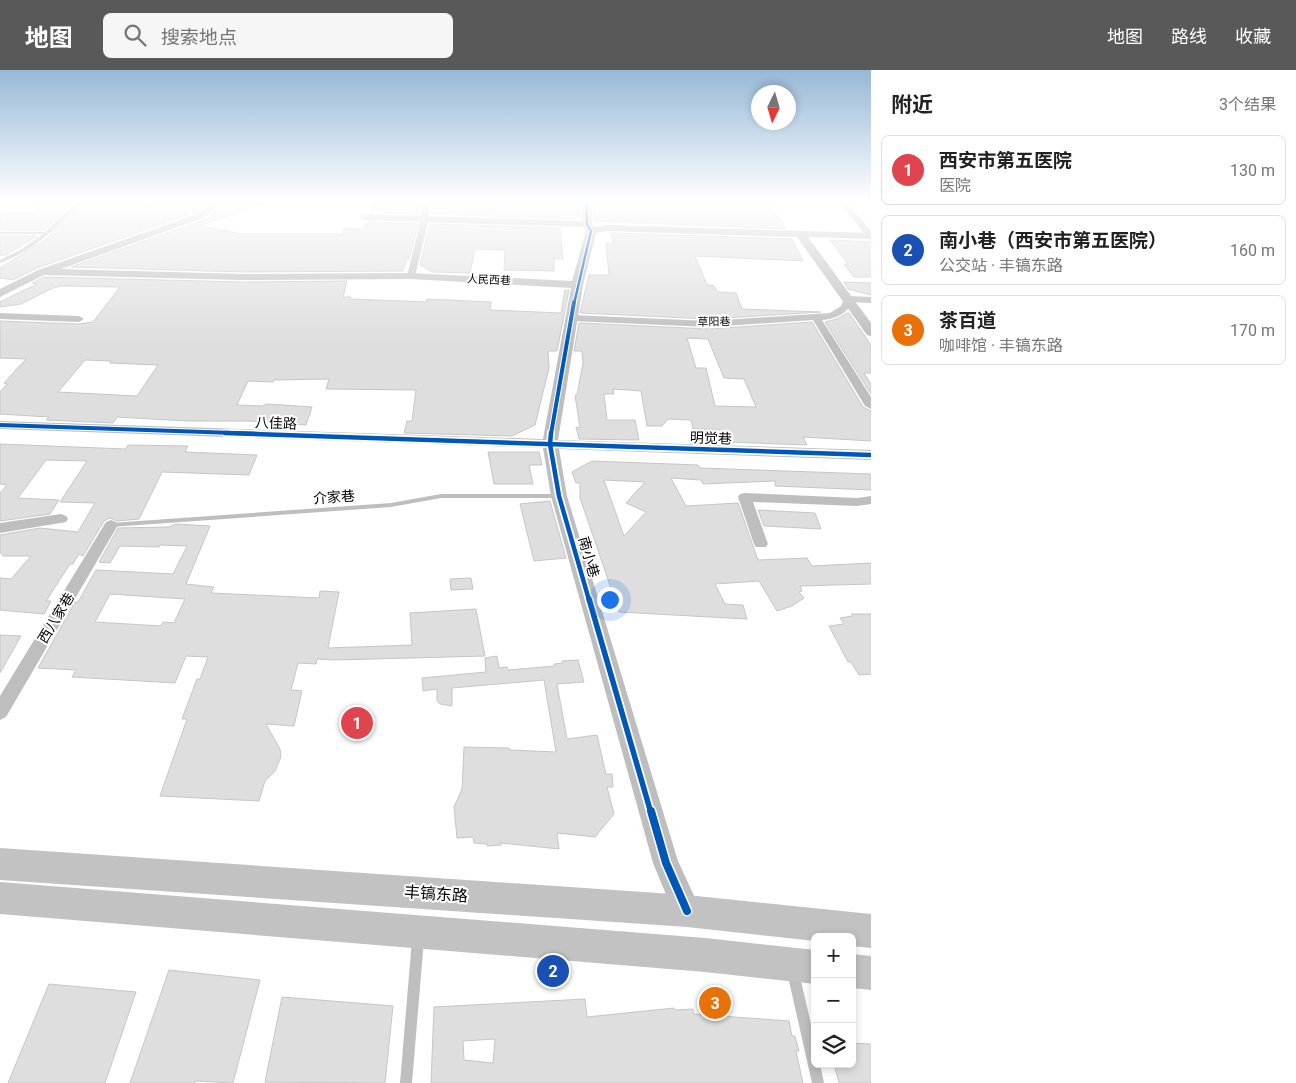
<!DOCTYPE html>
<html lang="zh">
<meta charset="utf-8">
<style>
body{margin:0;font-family:Roboto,"Noto Sans SC",sans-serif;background:#f6f6f6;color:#222}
.controls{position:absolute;right:15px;bottom:15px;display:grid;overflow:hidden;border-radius:8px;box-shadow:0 2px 8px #0003}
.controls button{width:45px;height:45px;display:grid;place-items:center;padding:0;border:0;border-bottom:1px solid #e0e0e0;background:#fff;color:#222;font:25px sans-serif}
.compass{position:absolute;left:751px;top:15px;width:45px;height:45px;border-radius:50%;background:#fff;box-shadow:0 2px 8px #0003;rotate:185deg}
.you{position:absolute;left:609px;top:529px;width:18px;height:18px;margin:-12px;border:4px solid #fff;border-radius:50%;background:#1a73e8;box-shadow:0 0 0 8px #1a73e833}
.badge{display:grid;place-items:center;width:32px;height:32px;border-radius:50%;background:#595959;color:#fff;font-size:16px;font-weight:700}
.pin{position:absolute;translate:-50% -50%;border:2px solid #fff;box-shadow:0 1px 5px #0006}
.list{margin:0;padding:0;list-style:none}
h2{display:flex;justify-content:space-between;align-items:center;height:65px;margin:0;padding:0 20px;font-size:21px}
h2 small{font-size:16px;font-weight:400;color:#767676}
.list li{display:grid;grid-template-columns:32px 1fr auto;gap:15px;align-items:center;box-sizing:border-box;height:70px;margin:0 10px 10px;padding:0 10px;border:1px solid #e0e0e0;border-radius:8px}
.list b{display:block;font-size:19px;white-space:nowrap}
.list p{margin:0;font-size:16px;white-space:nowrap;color:#767676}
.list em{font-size:16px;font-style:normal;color:#767676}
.icon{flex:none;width:28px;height:28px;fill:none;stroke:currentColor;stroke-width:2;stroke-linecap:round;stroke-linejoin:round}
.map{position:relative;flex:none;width:871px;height:1013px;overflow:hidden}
header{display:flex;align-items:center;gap:30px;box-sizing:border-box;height:70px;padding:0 25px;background:#595959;color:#fff}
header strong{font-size:24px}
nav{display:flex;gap:28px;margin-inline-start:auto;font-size:18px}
.search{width:350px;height:45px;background:#f6f6f6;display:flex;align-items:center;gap:12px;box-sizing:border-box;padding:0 18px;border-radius:8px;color:#767676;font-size:19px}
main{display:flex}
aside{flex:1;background:#fff}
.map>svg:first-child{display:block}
.building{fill:#dedede;stroke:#c6c6c6;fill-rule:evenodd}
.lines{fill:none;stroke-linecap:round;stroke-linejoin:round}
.service{fill:#bebebe;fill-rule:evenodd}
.minor{fill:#bebebe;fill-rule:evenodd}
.tertiary{fill:#bebebe;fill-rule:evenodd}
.secondary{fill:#c2c2c2;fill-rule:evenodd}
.cycleway-far4-casing{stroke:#fff;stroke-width:4.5}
.cycleway-far3-casing{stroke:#fff;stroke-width:6}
.cycleway-far2-casing{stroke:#fff;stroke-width:8}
.cycleway-far1-casing{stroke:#fff;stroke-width:9}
.cycleway-casing{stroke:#fff;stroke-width:11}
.cycleway-far4{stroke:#0057b8;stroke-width:2.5}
.cycleway-far3{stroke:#0057b8;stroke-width:4}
.cycleway-far2{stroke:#0057b8;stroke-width:4.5}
.cycleway-far1{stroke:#0057b8;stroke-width:5.5}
.cycleway{stroke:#0057b8;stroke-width:8}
.labels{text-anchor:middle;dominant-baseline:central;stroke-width:4;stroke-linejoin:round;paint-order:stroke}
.far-street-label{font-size:11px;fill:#000;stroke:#fff}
.street-label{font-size:14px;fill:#000;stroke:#fff}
.near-street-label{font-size:16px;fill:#000;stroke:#fff}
</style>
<header>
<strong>地图</strong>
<div class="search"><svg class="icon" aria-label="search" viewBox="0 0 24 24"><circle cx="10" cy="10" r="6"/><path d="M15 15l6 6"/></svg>搜索地点</div>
<nav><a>地图</a><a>路线</a><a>收藏</a></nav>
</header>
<main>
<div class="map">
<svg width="871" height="1013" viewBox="0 0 871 1013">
<rect width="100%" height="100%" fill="#fff"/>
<!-- building -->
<g class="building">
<path d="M46,131H75L44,160H0V142L32,143Z"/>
<path d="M84,131H107L104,134L148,135L195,134L198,131H209L199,141L37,198L13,210L0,208V198L46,169Z"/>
<path d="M223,131H267V132L200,156L243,164H342L344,158L364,159L367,152L418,154L409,189L407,188L403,201L242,202L71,197L207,149Z"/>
<path d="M375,131L419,132V144L371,142Z"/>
<path d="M433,131L548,133L547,131H580V147L574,149L431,144V132Z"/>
<path d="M593,131L768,133L786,159L594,151Z"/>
<path d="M430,154L560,158L563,189L554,188V201L504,200L505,180L475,179L470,203L432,202L420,195Z"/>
<path d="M611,163L792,169L803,191L695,186L707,215H713L718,222L736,223L742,239L821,242L709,249L580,243L589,205H609L606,173L613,174Z"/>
<path d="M0,166H37L6,185H0Z"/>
<path d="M830,170L871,172V207H854L844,194H848Z"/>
<path d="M44,207L242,212L347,211L343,227H351L350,229L426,232L427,229L491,232L490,240L561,243L565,220H569L557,281H548L549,298L535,355L512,366L404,363L407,351H412L416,320L326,319L329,309L274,310L273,312L248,311L237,335L262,336L267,334L312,337L306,355L248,351H187L117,347L113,353L46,350L49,347L0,344V322L7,314L4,313L26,289L0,288V251L79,254L93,252L120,217L62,216L53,218L21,234L0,237V232L37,214L32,213ZM85,290L111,291L110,293L158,295L137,326L58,322Z"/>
<path d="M844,212L871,213V225L848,219Z"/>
<path d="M847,243H849L871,275V303H864L871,314V324L825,252L837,249Z"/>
<path d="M812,252L863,337L871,341V371L803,367L807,375L728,372L723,360L693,359L691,350L668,349L662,356H647L641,321L613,319L614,324H604L607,350H635L639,370L579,369L576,357L580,358L575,325H577L583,293L582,281H574L579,253L709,259ZM687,268L708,269L724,308L744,309L756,337L715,336L706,298H696Z"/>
<path d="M0,374L126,379L128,375L188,376L185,382L257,385L249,405L162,402L139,449L117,451L110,448L104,451L83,486L79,484L73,494H70L46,531H51L44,544L0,540V508L11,509L31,486H3L0,482V465L40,458L78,462L95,433L60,432L87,391L46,390L18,428L59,430L50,444L0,451V423L7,415L0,414Z"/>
<path d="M488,382H539L542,395H529L533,414H494Z"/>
<path d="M592,391L698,395L700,398L871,404V420L775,416V411L703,414L701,410L671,408L686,436L738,433L758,490L807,488L812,496L871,493V514L800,516L802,521L799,522L804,528L792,536L777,541L759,511L715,514L725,534L743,535L747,549L619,542L615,524H613L580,428V413H576L572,402ZM604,410L645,412L626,433L646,442L624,466Z"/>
<path d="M550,431L566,488L534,491L520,434Z"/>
<path d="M758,440L815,443L821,459L764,456Z"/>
<path d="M176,454L210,456L186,514L214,517L211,523L319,528L320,521L339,522L328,578L412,575L410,543L476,539L485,586L335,590L317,589L316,594L298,593L291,620L302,621L294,656L266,654L280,679L281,687L275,701L265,711L259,731L160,726L187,649H182L197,609H200L208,587L186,586L175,613L72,607L76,600L38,598L75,532H78L96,500L173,504L187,476L160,475L159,477L120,476L110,493L99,492L118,458L169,457ZM110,524L185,529L174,553L163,552L161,556L95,552Z"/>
<path d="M471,508L473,519L451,520L450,509Z"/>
<path d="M851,544H871V604L859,605L851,592H848L829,556L844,554L840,548L853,546Z"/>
<path d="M0,565L21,566L0,603Z"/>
<path d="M497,586L499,598L507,597L508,600L555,596L554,594L563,593L562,591L578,590L584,612L557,614L567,669L597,665L606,704H612L613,717H607L614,744L595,767L557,763L559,779L501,773V775L487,776V774L474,773L473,767L457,768L454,737L462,719L464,677L509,678L510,680L556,682L544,610L452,618V636L440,634L437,631V619L423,621L422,608L486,602L485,588Z"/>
<path d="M169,900L260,910L233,1013L195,1011V1013H130Z"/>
<path d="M49,914L136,922L105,1013H8Z"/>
<path d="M282,927L393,936L385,1013L265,1012Z"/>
<path d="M585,929L587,947L674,938L675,940L693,939L694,944L789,951L792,966H795L799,981H796L803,1013H431L434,937ZM495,969L493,993L464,990L463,971Z"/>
<path d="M852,973L871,974V1013H839L834,994H852Z"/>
</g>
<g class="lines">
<!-- service -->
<g class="service">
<path d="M78,131H82C59,157 33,181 0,193V190L22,179L43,164H0V162H45Z"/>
<path d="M441,424H559L562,426L559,428H441L391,437L111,457L108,455L111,453L391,433Z"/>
<path d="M418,863L422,865L424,869L412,1013H400L412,869L414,865Z"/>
<path d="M793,896L797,898L799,902L815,972V994H820L824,1013H812L787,902L789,898Z"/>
</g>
<!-- minor -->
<g class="minor">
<path d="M421,131H429V149L415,206L411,209L407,206L421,149Z"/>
<path d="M838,131H846L871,161V168H868Z"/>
<path d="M848,226L871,227V233L852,232C847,244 835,249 822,250L871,327V339L865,336L813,250L709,257L572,251L567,248L572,245L709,251L830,243L841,236L845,227Z"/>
<path d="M0,243L79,246L84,249L79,252L0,249Z"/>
<path d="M745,423L857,428L871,426V434L857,436L753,432L768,474L766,477H756L754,474L738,427L740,424Z"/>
<path d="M61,444L66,446L68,449L66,452L0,463V453Z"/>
<path d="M111,450L116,452L118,455L6,647L0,650V626L106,452Z"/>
</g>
<!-- tertiary -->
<path class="tertiary" d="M211,131H221L206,147L61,199L242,204L411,203L572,211L586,161L584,157L364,150L359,147L364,144L582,151V131H591L592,154L594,157L607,155L871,163V169L808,167L871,253V266L867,265L797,167L607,161L596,163L583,215L558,370L871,380V390L559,379L567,426L678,791L701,841L697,851L687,855L677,851L653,793L551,426L543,378L0,359V351L543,369L571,218L411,209L242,210L44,205L0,227V219L38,200L200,143Z"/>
<!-- secondary -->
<g class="secondary">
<path d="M0,778L687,825L871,844V878L852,876V867H815V871L687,857L0,810Z"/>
<path d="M0,812L705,868L815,880V914L705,902L0,844Z"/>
<path d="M852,884L871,886V920L852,918Z"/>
</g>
<defs>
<path id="cycleway-far4" d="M574,234L591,161L587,154L586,131"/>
<g id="cycleway-far3">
<path d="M0,355L261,364"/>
<path d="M551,364L574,232"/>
</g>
<g id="cycleway-far2">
<path d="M225,363L871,385"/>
<path d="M551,363L550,374L559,426L589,530"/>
</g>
<path id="cycleway-far1" d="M589,529L651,743"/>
<path id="cycleway" d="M651,741L666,793L687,841"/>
</defs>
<!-- cycleway-far4 casing -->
<use href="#cycleway-far4" class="cycleway-far4-casing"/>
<!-- cycleway-far3 casing -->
<use href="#cycleway-far3" class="cycleway-far3-casing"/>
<!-- cycleway-far2 casing -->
<use href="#cycleway-far2" class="cycleway-far2-casing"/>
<!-- cycleway-far1 casing -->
<use href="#cycleway-far1" class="cycleway-far1-casing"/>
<!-- cycleway casing -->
<use href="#cycleway" class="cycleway-casing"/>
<!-- cycleway-far4 -->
<use href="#cycleway-far4" class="cycleway-far4"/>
<!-- cycleway-far3 -->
<use href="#cycleway-far3" class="cycleway-far3"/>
<!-- cycleway-far2 -->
<use href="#cycleway-far2" class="cycleway-far2"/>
<!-- cycleway-far1 -->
<use href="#cycleway-far1" class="cycleway-far1"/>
<!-- cycleway -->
<use href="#cycleway" class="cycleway"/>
</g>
<!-- sky -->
<linearGradient id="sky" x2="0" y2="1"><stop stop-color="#97b8d7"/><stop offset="0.48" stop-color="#fff"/><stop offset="1" stop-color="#fff" stop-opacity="0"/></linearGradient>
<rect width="871" height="272" fill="url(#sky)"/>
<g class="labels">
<!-- far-street labels -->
<g class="far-street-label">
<text transform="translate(489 210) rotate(3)">人民西巷</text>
<text transform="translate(714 252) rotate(-1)">草阳巷</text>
</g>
<!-- street labels -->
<g class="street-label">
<text transform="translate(276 353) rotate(2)">八佳路</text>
<text transform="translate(711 368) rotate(2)">明觉巷</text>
<text transform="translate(334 427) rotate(-4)">介家巷</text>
<text transform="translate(589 487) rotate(74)">南小巷</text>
<text transform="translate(56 548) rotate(-59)">西八家巷</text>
</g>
<!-- near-street labels -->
<g class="near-street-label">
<text transform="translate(436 824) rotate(4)">丰镐东路</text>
</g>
</g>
</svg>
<div class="controls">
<button>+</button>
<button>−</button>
<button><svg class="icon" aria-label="layers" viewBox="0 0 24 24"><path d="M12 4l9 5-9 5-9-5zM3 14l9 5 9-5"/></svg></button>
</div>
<svg class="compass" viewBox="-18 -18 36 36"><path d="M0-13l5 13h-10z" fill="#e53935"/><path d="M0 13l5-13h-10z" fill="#767676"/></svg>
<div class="you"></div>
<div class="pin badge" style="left:357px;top:653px;background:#e0444e">1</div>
<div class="pin badge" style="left:553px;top:901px;background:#1a4fb4">2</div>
<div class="pin badge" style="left:715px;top:933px;background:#e8710a">3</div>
</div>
<aside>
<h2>附近<small>3个结果</small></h2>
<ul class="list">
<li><span class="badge" style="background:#e0444e">1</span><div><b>西安市第五医院</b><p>医院</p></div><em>130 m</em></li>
<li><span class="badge" style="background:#1a4fb4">2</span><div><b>南小巷（西安市第五医院）</b><p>公交站 · 丰镐东路</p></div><em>160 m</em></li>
<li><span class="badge" style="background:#e8710a">3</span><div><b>茶百道</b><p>咖啡馆 · 丰镐东路</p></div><em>170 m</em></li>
</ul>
</aside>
</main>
